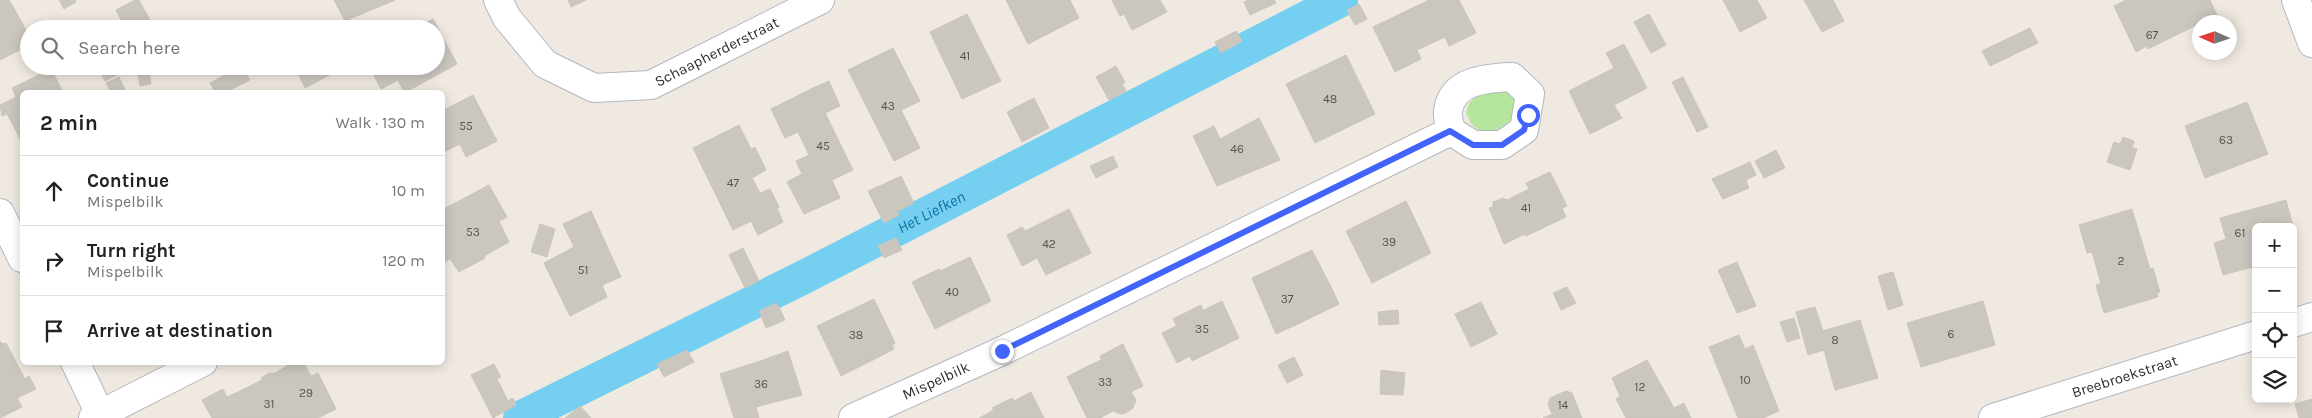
<!DOCTYPE html>
<meta charset="utf-8">
<style>
body{margin:0;font-family:Karla,sans-serif;background:#f2f2f2;color:#222}
.controls{position:absolute;right:15px;bottom:15px;display:grid;overflow:hidden;border-radius:8px;box-shadow:0 2px 12px #0003}
.controls button{width:45px;height:45px;display:grid;place-items:center;padding:0;border:0;border-bottom:1px solid #e0e0e0;background:#fff;color:#222;font:25px sans-serif}
.compass{position:absolute;left:2192px;top:15px;width:45px;height:45px;border-radius:50%;background:#fff;box-shadow:0 2px 12px #0003;rotate:273deg}
.stop{position:absolute;width:15px;height:15px;margin:-11px;border:4px solid #4264fb;border-radius:50%;background:#fff}
.stop.end{background:#4264fb;border-color:#fff;box-shadow:0 1px 5px #0008}
.list{margin:0;padding:0;list-style:none}
h2{display:flex;justify-content:space-between;align-items:center;height:65px;margin:0;padding:0 20px;font-size:21px}
h2 small{font-size:16px;font-weight:400;color:#767676}
.list li{display:grid;grid-template-columns:32px 1fr auto;gap:15px;align-items:center;box-sizing:border-box;height:70px;padding:0 20px;border-top:1px solid #e0e0e0}
.list b{display:block;font-size:19px;white-space:nowrap}
.list p{margin:0;font-size:16px;white-space:nowrap;color:#767676}
.list em{font-size:16px;font-style:normal;color:#767676}
.icon{flex:none;width:28px;height:28px;fill:none;stroke:currentColor;stroke-width:2;stroke-linecap:round;stroke-linejoin:round}
.map{position:relative;flex:none;width:2312px;height:418px;overflow:hidden}
.search{position:absolute;background:#fff;box-shadow:0 2px 12px #0003;left:20px;top:20px;width:425px;height:55px;display:flex;align-items:center;gap:12px;box-sizing:border-box;padding:0 18px;border-radius:28px;color:#767676;font-size:19px}
.panel{position:absolute;background:#fff;box-shadow:0 2px 12px #0003;left:20px;top:90px;width:425px;height:275px;border-radius:8px}
.map>svg:first-child{display:block}
.green{fill:#b6e59e}
.lines{fill:none;stroke-linecap:round;stroke-linejoin:round}
.canal{stroke:#75cff0;stroke-width:34}
.building{fill:#cbc7bf;stroke:#cbc5ba}
.minor-casing{stroke:#b4b7c1;stroke-width:30}
.tertiary-casing{stroke:#b4b7c1;stroke-width:30}
.minor{stroke:#fff;stroke-width:28}
.tertiary{stroke:#fff;stroke-width:28}
.route{stroke:#4264fb;stroke-width:6}
.labels{text-anchor:middle;dominant-baseline:central;stroke-width:4.5;stroke-linejoin:round;paint-order:stroke}
.number-label{font-size:12px;fill:#555452}
.street-label{font-size:15px;fill:#2e2e2e;stroke:#fff}
.water-label{font-size:16px;font-style:italic;fill:#0d6fa3;stroke:#fff}
</style>
<div class="map">
<svg width="2312" height="418" viewBox="0 0 2312 418">
<rect width="100%" height="100%" fill="#efe9e1"/>
<!-- green -->
<path class="green" d="M1506,91L1515,98L1517,110C1509,125 1500,131 1483,133L1472,125L1466,113L1469,103L1480,92Z"/>
<g class="lines">
<!-- canal -->
<path class="canal" id="s1" d="M520,418L804,277L1341,0"/>
</g>
<!-- building -->
<g class="building">
<path d="M0,0H9L15,10L0,18Z"/>
<path d="M59,0H75L76,2L64,9Z"/>
<path d="M135,0H139L155,29H126L116,10Z"/>
<path d="M334,0H395L345,21Z"/>
<path d="M568,0H586L571,7Z"/>
<path d="M1006,0H1070L1079,18L1028,44Z"/>
<path d="M1112,0H1160L1167,12L1132,30L1124,14L1120,16Z"/>
<path d="M1249,0H1274L1276,3L1250,15L1244,2Z"/>
<path d="M1429,0H1459L1476,33L1449,46L1445,37L1417,50L1421,59L1395,72L1373,27Z"/>
<path d="M1723,0H1757L1767,18L1740,32Z"/>
<path d="M1804,0H1833L1844,21L1822,32Z"/>
<path d="M2126,0H2210L2217,15L2148,49L2147,46L2136,52L2114,6Z"/>
<path d="M1359,4L1367,19L1355,25L1347,10Z"/>
<path d="M15,10L29,36V45L0,60V18Z"/>
<path d="M967,14L1001,81L962,99L930,32Z"/>
<path d="M1649,14L1666,45L1651,53L1634,22Z"/>
<path d="M433,19L457,64L406,92H404L398,80L381,89L369,66H436V29H414Z"/>
<path d="M2030,28L2038,43L1990,66L1982,51Z"/>
<path d="M1236,31L1242,41L1221,53L1215,42Z"/>
<path d="M1624,44L1647,88L1614,105L1622,118L1590,134L1569,91L1614,68L1606,53Z"/>
<path d="M893,48L920,101L901,110L920,148L894,161L848,70Z"/>
<path d="M1346,55L1375,114L1315,143L1286,84Z"/>
<path d="M98,66H114L119,74L105,81Z"/>
<path d="M137,66H148L151,84L140,86Z"/>
<path d="M242,66L250,80L226,92H215L210,83Z"/>
<path d="M305,66H346L305,88L297,71Z"/>
<path d="M1116,66L1125,82L1122,84L1126,91L1109,100L1096,77Z"/>
<path d="M51,69L63,92H22V126L15,129L7,114L2,116L0,105L16,97L12,88Z"/>
<path d="M119,77L126,92H111L106,83Z"/>
<path d="M1683,77L1708,127L1697,132L1672,82Z"/>
<path d="M829,81L840,106L825,113L813,88Z"/>
<path d="M813,88L853,170L832,180L840,198L804,214L787,182L802,174L796,161L809,155L798,132L785,138L771,109Z"/>
<path d="M473,95L497,141L466,157L460,144L442,153V111Z"/>
<path d="M1034,98L1049,128L1022,142L1007,112Z"/>
<path d="M2247,102L2268,154L2205,178L2185,126Z"/>
<path d="M1259,118L1280,160L1217,186L1193,136L1214,126L1220,139Z"/>
<path d="M739,125L751,149L755,147L766,170L752,178L760,193L770,189L779,207L777,208L783,222L758,235L751,221L733,230L693,148Z"/>
<path d="M22,126V143L15,129Z"/>
<path d="M2123,137L2134,141L2132,148L2137,149L2130,170L2107,162L2114,142L2120,144Z"/>
<path d="M1776,150L1785,168L1764,178L1755,161Z"/>
<path d="M1113,156L1118,167L1096,178L1090,166Z"/>
<path d="M1750,162L1756,175L1746,180L1749,188L1723,199L1712,179Z"/>
<path d="M1550,172L1567,206L1562,208L1566,217L1526,236L1525,234L1504,244L1489,208L1493,207V202L1503,198L1507,200L1529,189L1526,183Z"/>
<path d="M901,176L914,203L898,211L884,184Z"/>
<path d="M884,184L899,215L884,223L868,191Z"/>
<path d="M489,185L507,217L499,221L509,242L484,256L485,258L459,272L450,259L442,263V210Z"/>
<path d="M2286,200L2293,226L2256,227V266L2223,275L2214,243L2226,239L2220,218Z"/>
<path d="M1406,201L1431,253L1372,283L1346,231Z"/>
<path d="M1069,209L1091,253L1046,275L1037,258L1022,266L1007,235L1022,227L1025,231Z"/>
<path d="M2132,209L2150,269L2153,268L2160,292L2157,293L2158,297L2104,313L2096,285L2101,284L2092,252L2087,253L2079,225Z"/>
<path d="M591,211L621,277L602,285L607,297L570,316L544,263L574,247L563,224Z"/>
<path d="M540,224L555,229L547,257L531,252Z"/>
<path d="M896,238L902,250L884,258L878,246Z"/>
<path d="M743,248L759,281L745,288L729,255Z"/>
<path d="M1312,250L1332,289L1293,309L1300,323L1276,334L1252,278Z"/>
<path d="M970,257L991,301L935,329L912,282L939,269L940,271Z"/>
<path d="M1737,262L1756,306L1737,313L1718,270Z"/>
<path d="M1893,272L1903,305L1888,310L1878,276Z"/>
<path d="M1567,287L1576,303L1561,310L1553,293Z"/>
<path d="M1332,289L1339,304L1300,323L1293,309Z"/>
<path d="M874,299L895,343L892,345L894,349L873,360L871,355L839,371L817,326Z"/>
<path d="M1222,301L1239,338L1192,361L1190,356L1177,363L1162,333L1176,326V324Z"/>
<path d="M1983,301L1995,345L1921,367L1907,323Z"/>
<path d="M1481,302L1497,334L1471,347L1455,314Z"/>
<path d="M777,303L785,320L766,328L759,311Z"/>
<path d="M1201,305L1203,310L1176,324L1173,319Z"/>
<path d="M1815,307L1823,331L1860,320L1878,378L1835,390L1824,350L1808,355L1796,312Z"/>
<path d="M1398,310L1399,324L1379,325L1378,312Z"/>
<path d="M1794,318L1800,338L1787,342L1780,322Z"/>
<path d="M1739,335L1745,349L1753,345L1779,411L1763,418H1738L1709,347Z"/>
<path d="M0,341L2,344L6,343L18,366L0,375Z"/>
<path d="M1123,344L1143,386L1131,392L1136,400L1133,408L1126,413L1120,414L1113,411L1100,418H1087L1067,377L1084,368L1088,375L1105,367L1100,356Z"/>
<path d="M687,350L694,362L664,377L657,364Z"/>
<path d="M788,351L792,364L768,372L763,360Z"/>
<path d="M871,355L873,360L841,376L839,371Z"/>
<path d="M1294,357L1303,375L1287,383L1278,365Z"/>
<path d="M763,360L768,372L792,364L802,395L756,407L759,418H734L720,374Z"/>
<path d="M1101,360L1105,367L1088,375L1084,368Z"/>
<path d="M1647,360L1674,408L1684,403L1691,418H1626L1616,399L1620,396L1612,378Z"/>
<path d="M285,362H303L311,376L318,373L336,409L318,418H298L275,373L287,366Z"/>
<path d="M494,364L501,377L497,379L508,401L513,398L516,405L493,418L471,375Z"/>
<path d="M18,366L25,379L29,376L36,389L17,398L22,407L0,418V375Z"/>
<path d="M1381,370L1405,373L1403,395L1380,394Z"/>
<path d="M269,373H275L298,418H254L240,391L262,380L261,378Z"/>
<path d="M223,389L227,397L240,391L254,418H212L202,400Z"/>
<path d="M1566,391L1572,393L1582,418H1543L1552,414L1548,405L1550,398Z"/>
<path d="M1031,392L1044,418H979L994,410L992,408L1012,398L1014,401Z"/>
<path d="M2312,399V418H2299L2295,404Z"/>
<path d="M580,406L591,418H565Z"/>
</g>
<g class="lines">
<defs>
<g id="minor">
<path id="s2" d="M498,0L507,18L545,64L594,88L651,85L820,0"/>
<path d="M1512,77L1530,94L1524,130L1502,145H1473L1451,131C1450,125 1447,117 1448,111C1452,80 1487,78 1512,77Z"/>
<path d="M0,213L22,258"/>
<path d="M2293,323L2312,317"/>
<path d="M75,362L100,414"/>
<path d="M93,418L203,362"/>
<path id="s3" d="M853,418L1002,351L1451,131"/>
<path id="s4" d="M1993,418L2256,335"/>
</g>
<path id="tertiary" d="M2296,0L2312,43"/>
</defs>
<!-- minor casing -->
<use href="#minor" class="minor-casing"/>
<!-- tertiary casing -->
<use href="#tertiary" class="tertiary-casing"/>
<!-- minor -->
<use href="#minor" class="minor"/>
<!-- tertiary -->
<use href="#tertiary" class="tertiary"/>
</g>
<g class="lines">
<!-- route -->
<path class="route" d="M1002,351L1450,131L1473,145H1502L1524,130L1528,115"/>
</g>
<g class="labels">
<!-- number labels -->
<g class="number-label">
<text x="2152" y="35">67</text>
<text x="965" y="56">41</text>
<text x="1330" y="99">48</text>
<text x="888" y="106">43</text>
<text x="466" y="126">55</text>
<text x="2226" y="140">63</text>
<text x="823" y="146">45</text>
<text x="1237" y="149">46</text>
<text x="733" y="183">47</text>
<text x="1526" y="208">41</text>
<text x="473" y="232">53</text>
<text x="2240" y="233">61</text>
<text x="1389" y="242">39</text>
<text x="1049" y="244">42</text>
<text x="2121" y="261">2</text>
<text x="583" y="270">51</text>
<text x="952" y="292">40</text>
<text x="1287" y="299">37</text>
<text x="1202" y="329">35</text>
<text x="1951" y="334">6</text>
<text x="856" y="335">38</text>
<text x="1835" y="340">8</text>
<text x="1745" y="380">10</text>
<text x="1105" y="382">33</text>
<text x="761" y="384">36</text>
<text x="1640" y="387">12</text>
<text x="306" y="393">29</text>
<text x="269" y="404">31</text>
<text x="1563" y="405">14</text>
</g>
<!-- street labels -->
<g class="street-label">
<text stroke="none"><textPath href="#s2" startOffset="265">Schaapherderstraat</textPath></text>
<text stroke="none"><textPath href="#s4" startOffset="138">Breebroekstraat</textPath></text>
<text stroke="none"><textPath href="#s3" startOffset="91">Mispelbilk</textPath></text>
</g>
<!-- water labels -->
<g class="water-label">
<text stroke="none"><textPath href="#s1" startOffset="460">Het Liefken</textPath></text>
</g>
</g>
</svg>
<div class="controls">
<button>+</button>
<button>−</button>
<button><svg class="icon" aria-label="locate" viewBox="0 0 24 24"><circle cx="12" cy="12" r="6"/><path d="M12 2v4M12 18v4M2 12h4M18 12h4"/></svg></button>
<button><svg class="icon" aria-label="layers" viewBox="0 0 24 24"><path d="M12 4l9 5-9 5-9-5zM3 14l9 5 9-5"/></svg></button>
</div>
<svg class="compass" viewBox="-18 -18 36 36"><path d="M0-13l5 13h-10z" fill="#e53935"/><path d="M0 13l5-13h-10z" fill="#767676"/></svg>
<div class="stop" style="left:1528px;top:115px"></div>
<div class="stop end" style="left:1002px;top:351px"></div>
<div class="search"><svg class="icon" aria-label="search" viewBox="0 0 24 24"><circle cx="10" cy="10" r="6"/><path d="M15 15l6 6"/></svg>Search here</div>
<section class="panel">
<h2>2 min<small>Walk · 130 m</small></h2>
<ul class="list">
<li><svg class="icon" aria-label="ahead" viewBox="0 0 24 24"><path d="M12 20V5M6 11l6-6 6 6"/></svg><div><b>Continue</b><p>Mispelbilk</p></div><em>10 m</em></li>
<li><svg class="icon" aria-label="right" viewBox="0 0 24 24"><path d="M7 20v-9h11M14 6l5 5-5 5"/></svg><div><b>Turn right</b><p>Mispelbilk</p></div><em>120 m</em></li>
<li><svg class="icon" aria-label="arrive" viewBox="0 0 24 24"><path d="M6 21V4h12l-3 4 3 4H6"/></svg><div><b>Arrive at destination</b></div></li>
</ul>
</section>
</div>
